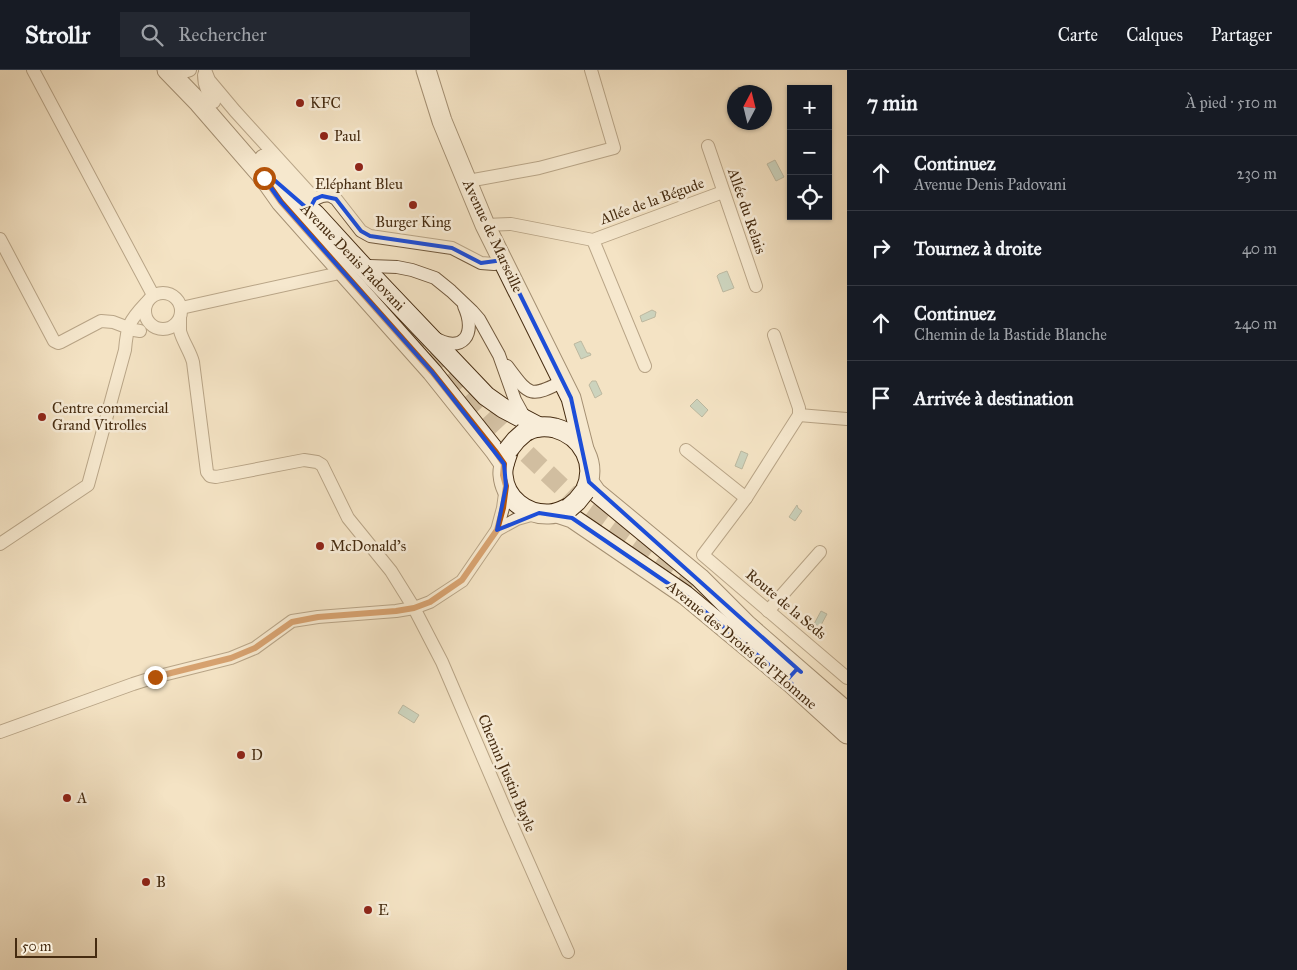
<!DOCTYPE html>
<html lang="fr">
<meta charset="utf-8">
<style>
body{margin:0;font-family:"IM FELL Great Primer",serif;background:#242831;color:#f1f3f6}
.controls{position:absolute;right:15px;top:15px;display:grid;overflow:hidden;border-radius:0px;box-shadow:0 1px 4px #0004}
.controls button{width:45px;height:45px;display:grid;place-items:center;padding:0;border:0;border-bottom:1px solid #363941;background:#171b24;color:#f1f3f6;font:25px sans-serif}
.compass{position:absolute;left:727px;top:15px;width:45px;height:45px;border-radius:50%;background:#171b24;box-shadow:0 1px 4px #0004;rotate:7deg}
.scale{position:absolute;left:15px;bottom:12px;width:82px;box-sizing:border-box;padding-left:5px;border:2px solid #452b10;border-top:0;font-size:14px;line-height:18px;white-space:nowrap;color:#452b10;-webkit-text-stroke:4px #f8edd9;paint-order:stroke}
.stop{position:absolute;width:15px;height:15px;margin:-11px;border:4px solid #b45309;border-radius:50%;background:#fff}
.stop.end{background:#b45309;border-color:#fff;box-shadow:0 1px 5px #0008}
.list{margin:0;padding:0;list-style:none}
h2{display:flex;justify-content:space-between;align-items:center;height:65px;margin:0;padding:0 20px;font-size:21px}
h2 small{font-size:16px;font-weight:400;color:#9ea1a6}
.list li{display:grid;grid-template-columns:32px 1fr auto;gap:15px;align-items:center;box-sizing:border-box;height:75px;padding:0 20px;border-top:1px solid #363941}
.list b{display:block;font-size:19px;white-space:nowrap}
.list p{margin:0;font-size:16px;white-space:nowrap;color:#9ea1a6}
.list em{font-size:16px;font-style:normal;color:#9ea1a6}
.icon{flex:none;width:28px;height:28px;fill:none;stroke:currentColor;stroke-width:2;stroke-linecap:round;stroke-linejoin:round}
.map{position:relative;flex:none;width:847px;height:900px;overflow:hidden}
header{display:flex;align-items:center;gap:30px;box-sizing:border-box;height:70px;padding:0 25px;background:#171b24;border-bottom:1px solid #363941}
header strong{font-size:24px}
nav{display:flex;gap:28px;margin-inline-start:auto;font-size:18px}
.search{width:350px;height:45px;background:#242831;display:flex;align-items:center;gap:12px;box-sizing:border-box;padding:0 18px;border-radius:0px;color:#9ea1a6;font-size:19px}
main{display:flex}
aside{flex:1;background:#171b24}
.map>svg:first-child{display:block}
.water{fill:#9cbeb3;stroke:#798372}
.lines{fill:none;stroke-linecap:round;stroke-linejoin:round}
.secondary-tunnel{stroke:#d1bea0;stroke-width:19;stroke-dasharray:19 9;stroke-linecap:butt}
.street-casing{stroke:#71593d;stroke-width:14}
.secondary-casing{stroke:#452b10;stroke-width:21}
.street{stroke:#f8edd9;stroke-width:12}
.secondary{stroke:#f8edd9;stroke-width:19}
.secondary-bridge-casing{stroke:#452b10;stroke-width:21;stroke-linecap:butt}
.secondary-bridge{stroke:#f8edd9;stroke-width:19}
.route{stroke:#b45309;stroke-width:6}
.marked{fill:none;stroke:#1d4ed8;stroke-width:4;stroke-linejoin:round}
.poi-dot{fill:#8f2418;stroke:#f8edd9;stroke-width:2}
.labels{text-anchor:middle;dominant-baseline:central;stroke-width:5;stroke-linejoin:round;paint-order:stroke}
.poi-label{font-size:15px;fill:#452b10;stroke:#f8edd9;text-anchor:start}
.street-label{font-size:15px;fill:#452b10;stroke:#f8edd9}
</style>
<header>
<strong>Strollr</strong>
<div class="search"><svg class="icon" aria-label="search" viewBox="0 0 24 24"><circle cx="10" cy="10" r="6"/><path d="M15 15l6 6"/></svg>Rechercher</div>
<nav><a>Carte</a><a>Calques</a><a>Partager</a></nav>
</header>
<main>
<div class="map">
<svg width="847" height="900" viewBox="0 0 847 900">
<rect width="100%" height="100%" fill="#f4e3c4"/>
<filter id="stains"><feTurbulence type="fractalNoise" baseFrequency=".004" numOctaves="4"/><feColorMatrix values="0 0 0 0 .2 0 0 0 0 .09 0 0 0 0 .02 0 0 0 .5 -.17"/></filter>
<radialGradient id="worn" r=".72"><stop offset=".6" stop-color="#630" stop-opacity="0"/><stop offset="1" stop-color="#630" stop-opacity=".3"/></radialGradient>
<!-- water -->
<g class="water">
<path d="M775,90L784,107L776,111L767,94Z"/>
<path d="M727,201L734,218L723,222L717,206L719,204Z"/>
<path d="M652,240L656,242L655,247L642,252L640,246Z"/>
<path d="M581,271L587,283H590L591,285L581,289L574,274Z"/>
<path d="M592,311H596L602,324L595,328L589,315Z"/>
<path d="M697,329L708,340L702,347L690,336Z"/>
<path d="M741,381L748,384L742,399L735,396Z"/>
<path d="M797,435L798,438L802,441L795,451L789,447Z"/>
<path d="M821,541L827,544L820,557L814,554Z"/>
<path d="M403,635L419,645L414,653L398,643Z"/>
</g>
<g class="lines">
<!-- secondary-tunnel -->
<path class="secondary-tunnel" d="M392,242L506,364L584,438L692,517"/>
<defs>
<g id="street">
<path d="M33,0L153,225"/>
<path d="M205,0L209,10L235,41L315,129"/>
<path d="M180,1L184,2L190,0"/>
<path d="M204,5C204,16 208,23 214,32"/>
<path d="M708,76L756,216"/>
<path d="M468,111L539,98L614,78L591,0"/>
<path d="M315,129L322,126L329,125L336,129L361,161L370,166L452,178L481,193L494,194L503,190"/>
<path d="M485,155L511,154L593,170L723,122"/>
<path d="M0,169L54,271L58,273L61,272L101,251L113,252L134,260L140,261"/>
<path d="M593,170L645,296"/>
<path d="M370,196L397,197L412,200L435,208L451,221L472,241L479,249L499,285L515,330L526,350"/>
<circle cx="163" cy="241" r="18"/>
<path d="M181,238L335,204"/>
<path d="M180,248C180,252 180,257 180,261C183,272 190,281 193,292L207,402L210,406L216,407L304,390L317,392L322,395L348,448L391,501L414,538L442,592L511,753L568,882"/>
<path d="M774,265L799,338V345L746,428L703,485L847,608"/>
<path d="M433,267C463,285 477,264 464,236"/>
<path d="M507,296C529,325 529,329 563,311"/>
<path d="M799,345L847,349"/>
<path d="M686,380L746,428"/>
<path d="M497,460L517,449L538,443"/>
<path d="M0,474L88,415L125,280C127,256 129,251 146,233"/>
<path d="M768,541L820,482"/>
<path d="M0,662L133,614L155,607L231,588L255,578L292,551L318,547L396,541L414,538L430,532L462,511L497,460L503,438L506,416"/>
</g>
<g id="secondary">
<path d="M167,0L199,33L264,108L281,132L432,302L495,381L504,394"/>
<path d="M426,0L442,51L485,155L571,328L584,379"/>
<path d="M264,89L303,134L315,144L369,203L486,326L503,338L539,357"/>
<path d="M527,361C536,356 545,356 555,358C583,366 598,394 585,421"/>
<path d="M508,382C506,389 502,397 503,405C505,429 526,445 549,444C556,444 562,441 568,438"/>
<path d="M589,412L596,422L700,508L747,555L847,642"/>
<path d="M557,443L572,448L685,525L792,614L847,664"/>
</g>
</defs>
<!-- street casing -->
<use href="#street" class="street-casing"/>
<!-- secondary casing -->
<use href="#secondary" class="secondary-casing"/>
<!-- street -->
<use href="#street" class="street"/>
<!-- secondary -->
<use href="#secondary" class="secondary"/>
<defs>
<g id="secondary-bridge">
<path d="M508,380L516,370L525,362"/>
<path d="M569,438L577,431L585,421"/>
</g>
</defs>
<!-- secondary-bridge casing -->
<use href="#secondary-bridge" class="secondary-bridge-casing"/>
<!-- secondary-bridge -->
<use href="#secondary-bridge" class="secondary-bridge"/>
</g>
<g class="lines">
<!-- route -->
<path class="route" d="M155,607L231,588L255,578L292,552L318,547L396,541L414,538L430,532L462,510L497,460L503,438L506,416L503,405L504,394L495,381L432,302L281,132L264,108"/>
</g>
<!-- marked area -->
<path d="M0 0H847V900H0ZM264,108L269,112L272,108L309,140L315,129L322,126L336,129L361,161L370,166L452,178L481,193L503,190L571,328L589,412L801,602L797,599L787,610L792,614L685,525L572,448L539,443L497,460L506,416L504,394L432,302L281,132Z" fill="#f4e3c4" fill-opacity=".55" fill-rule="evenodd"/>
<path class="marked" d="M264,108L269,112L272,108L309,140L315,129L322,126L336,129L361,161L370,166L452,178L481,193L503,190L571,328L589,412L801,602L797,599L787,610L792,614L685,525L572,448L539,443L497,460L506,416L504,394L432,302L281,132Z"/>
<!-- markers -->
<g class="poi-dot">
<circle cx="300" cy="33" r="5"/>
<circle cx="324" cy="66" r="5"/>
<circle cx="359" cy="97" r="5"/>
<circle cx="413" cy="135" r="5"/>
<circle cx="42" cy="347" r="5"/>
<circle cx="320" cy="476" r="5"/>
<circle cx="241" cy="685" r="5"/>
<circle cx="67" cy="728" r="5"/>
<circle cx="146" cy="812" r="5"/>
<circle cx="368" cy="840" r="5"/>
</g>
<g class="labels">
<!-- poi labels -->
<g class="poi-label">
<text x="310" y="33">KFC</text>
<text x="334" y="66">Paul</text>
<text x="359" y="114" text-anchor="middle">Eléphant Bleu</text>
<text x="413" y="152" text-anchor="middle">Burger King</text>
<text x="52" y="338">Centre commercial<tspan x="52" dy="17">Grand Vitrolles</tspan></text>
<text x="330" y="476">McDonald's</text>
<text x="251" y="685">D</text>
<text x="77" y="728">A</text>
<text x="156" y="812">B</text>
<text x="378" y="840">E</text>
</g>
<!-- street labels -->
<g class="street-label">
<text transform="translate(652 131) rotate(-20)">Allée de la Bégude</text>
<text transform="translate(747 141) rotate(71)">Allée du Relais</text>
<text transform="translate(493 166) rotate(65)">Avenue de Marseille</text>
<text transform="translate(353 187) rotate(46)">Avenue Denis Padovani</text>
<text transform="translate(786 534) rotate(40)">Route de la Seds</text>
<text transform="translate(742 575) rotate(40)">Avenue des Droits de l'Homme</text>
<text transform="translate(507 703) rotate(67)">Chemin Justin Bayle</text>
</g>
</g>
<rect width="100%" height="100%" filter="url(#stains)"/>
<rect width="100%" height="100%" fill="url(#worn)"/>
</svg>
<div class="controls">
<button>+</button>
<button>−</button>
<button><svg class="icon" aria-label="locate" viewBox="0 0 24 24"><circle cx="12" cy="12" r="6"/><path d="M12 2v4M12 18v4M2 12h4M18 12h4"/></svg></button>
</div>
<svg class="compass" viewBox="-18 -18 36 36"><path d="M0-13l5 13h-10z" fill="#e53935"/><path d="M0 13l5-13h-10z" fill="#9ea1a6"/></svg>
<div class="scale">50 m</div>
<div class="stop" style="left:264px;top:108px"></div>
<div class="stop end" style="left:155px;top:607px"></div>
</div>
<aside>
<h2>7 min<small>À pied · 510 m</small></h2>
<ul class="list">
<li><svg class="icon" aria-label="ahead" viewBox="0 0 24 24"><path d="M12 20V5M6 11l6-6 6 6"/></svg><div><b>Continuez</b><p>Avenue Denis Padovani</p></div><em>230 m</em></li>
<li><svg class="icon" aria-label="right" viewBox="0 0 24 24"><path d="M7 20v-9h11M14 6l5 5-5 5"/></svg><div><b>Tournez à droite</b></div><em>40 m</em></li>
<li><svg class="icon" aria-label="ahead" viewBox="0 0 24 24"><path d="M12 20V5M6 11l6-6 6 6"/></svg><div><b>Continuez</b><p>Chemin de la Bastide Blanche</p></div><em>240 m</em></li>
<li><svg class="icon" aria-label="arrive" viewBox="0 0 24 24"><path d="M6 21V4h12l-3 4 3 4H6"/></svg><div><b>Arrivée à destination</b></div></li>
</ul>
</aside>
</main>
